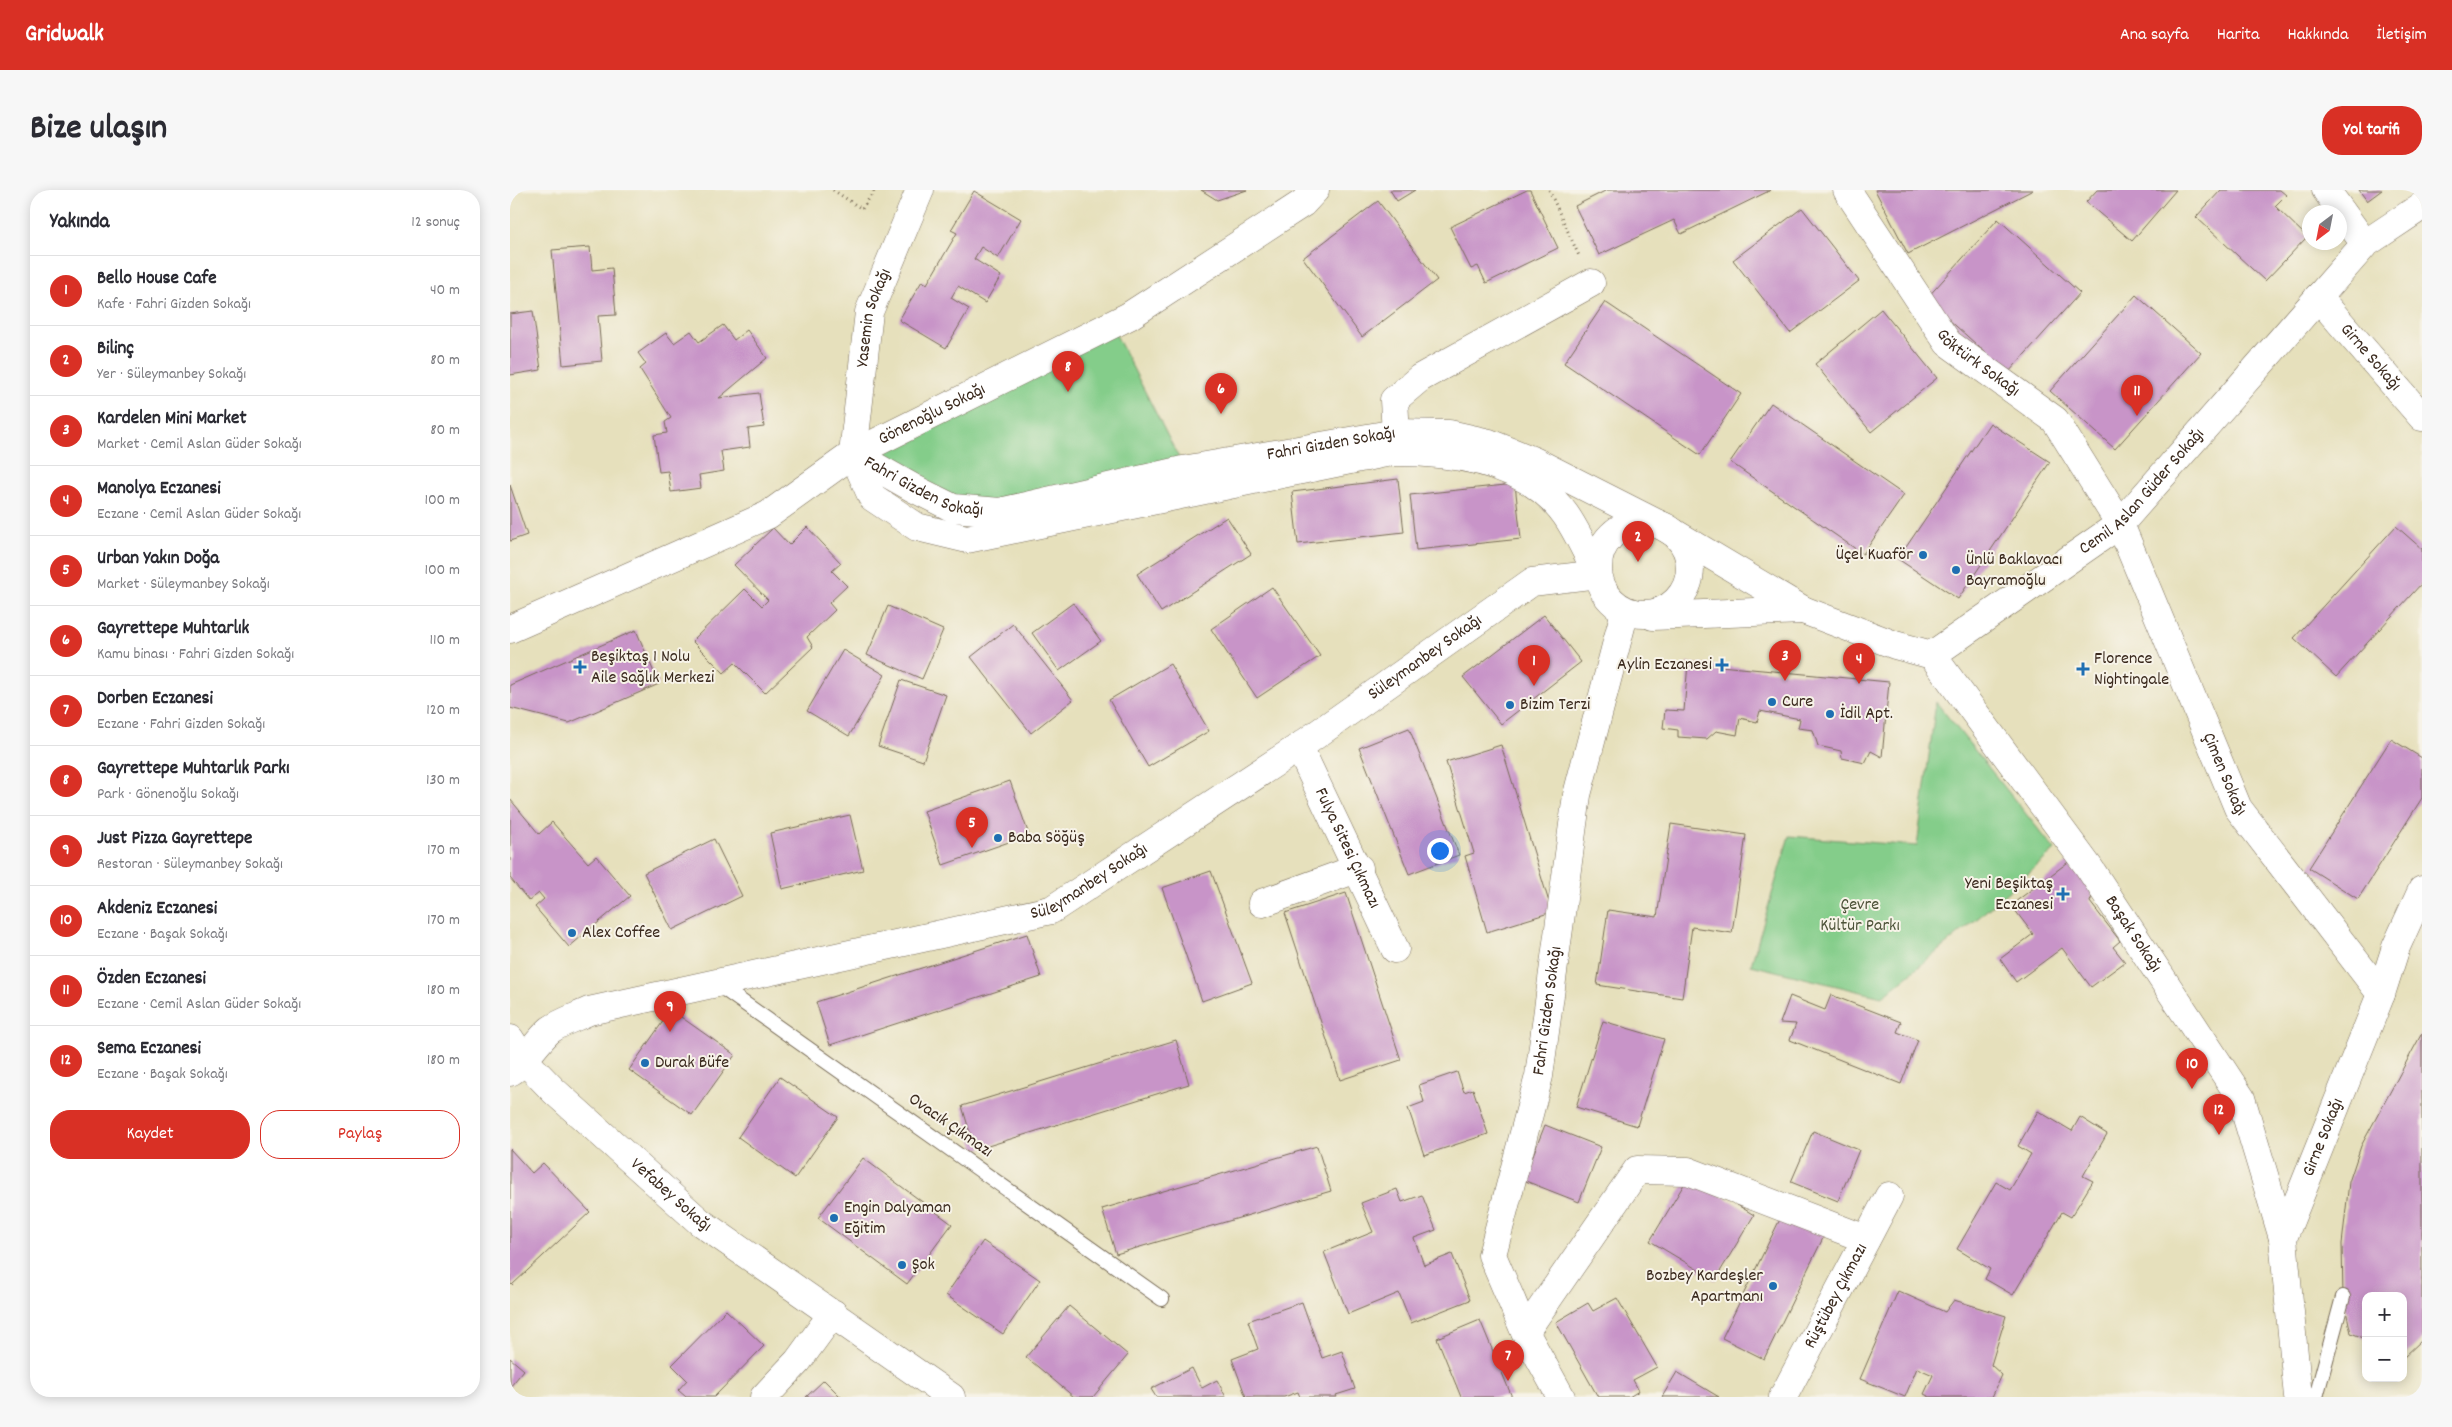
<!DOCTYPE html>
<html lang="tr">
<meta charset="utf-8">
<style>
body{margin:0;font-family:Dekko,sans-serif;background:#f7f7f7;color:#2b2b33}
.controls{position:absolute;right:15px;bottom:15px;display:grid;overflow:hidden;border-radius:10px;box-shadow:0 2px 12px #0003}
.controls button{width:45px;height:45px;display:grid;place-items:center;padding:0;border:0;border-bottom:1px solid #e1e1e2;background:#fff;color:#2b2b33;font:25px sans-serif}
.compass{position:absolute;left:1792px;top:15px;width:45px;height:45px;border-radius:50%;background:#fff;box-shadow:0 2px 12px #0003;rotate:212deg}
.you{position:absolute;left:929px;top:660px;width:18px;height:18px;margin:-12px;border:4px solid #fff;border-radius:50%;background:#1a73e8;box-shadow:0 0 0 8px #1a73e833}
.badge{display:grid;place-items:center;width:32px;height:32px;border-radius:50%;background:#d93025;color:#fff;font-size:16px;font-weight:700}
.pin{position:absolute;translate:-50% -41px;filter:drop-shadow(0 1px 2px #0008)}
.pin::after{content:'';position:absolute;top:26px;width:18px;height:15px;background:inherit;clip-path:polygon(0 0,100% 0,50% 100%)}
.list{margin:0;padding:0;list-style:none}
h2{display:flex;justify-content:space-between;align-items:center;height:65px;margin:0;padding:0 20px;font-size:21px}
h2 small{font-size:16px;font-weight:400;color:#7c7c81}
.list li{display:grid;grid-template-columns:32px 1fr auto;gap:15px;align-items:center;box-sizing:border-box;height:70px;padding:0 20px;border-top:1px solid #e1e1e2}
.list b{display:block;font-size:19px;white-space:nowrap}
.list p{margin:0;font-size:16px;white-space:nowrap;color:#7c7c81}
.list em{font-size:16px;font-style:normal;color:#7c7c81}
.actions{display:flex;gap:10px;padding:15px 20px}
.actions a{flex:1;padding:11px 0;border:1px solid #d93025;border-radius:20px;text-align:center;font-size:18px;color:#d93025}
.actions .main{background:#d93025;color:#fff}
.map{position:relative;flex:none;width:1912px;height:1207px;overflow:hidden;border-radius:20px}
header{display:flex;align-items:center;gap:30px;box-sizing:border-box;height:70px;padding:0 25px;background:#d93025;color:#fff}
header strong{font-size:24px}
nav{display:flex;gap:28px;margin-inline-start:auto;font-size:18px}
.intro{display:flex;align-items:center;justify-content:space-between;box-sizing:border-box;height:120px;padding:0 30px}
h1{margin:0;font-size:35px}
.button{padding:12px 22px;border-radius:20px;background:#d93025;color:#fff;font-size:18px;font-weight:700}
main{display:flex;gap:30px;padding:0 30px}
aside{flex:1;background:#fff;border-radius:20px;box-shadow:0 2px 12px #0003}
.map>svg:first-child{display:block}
.green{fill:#84cd8a;stroke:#607c54}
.building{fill:#c894c8}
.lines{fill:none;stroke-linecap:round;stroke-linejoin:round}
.lane-casing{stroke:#776a55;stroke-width:16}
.street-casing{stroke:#776a55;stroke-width:29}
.path{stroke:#776a55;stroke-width:3;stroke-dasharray:1 4;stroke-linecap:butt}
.lane{stroke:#fff;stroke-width:14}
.street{stroke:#fff;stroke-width:28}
.poi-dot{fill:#1f6fb2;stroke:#f7f3e8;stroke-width:2}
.labels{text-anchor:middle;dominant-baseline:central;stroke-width:4;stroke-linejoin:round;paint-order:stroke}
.street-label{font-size:18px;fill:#3b2a1e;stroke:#f7f3e8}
.poi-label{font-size:18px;fill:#3b2a1e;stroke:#f7f3e8;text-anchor:start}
.park-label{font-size:18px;fill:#4d5339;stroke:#f7f3e8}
</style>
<header>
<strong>Gridwalk</strong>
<nav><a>Ana sayfa</a><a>Harita</a><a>Hakkında</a><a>İletişim</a></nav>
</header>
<div class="intro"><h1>Bize ulaşın</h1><a class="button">Yol tarifi</a></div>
<main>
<aside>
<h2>Yakında<small>12 sonuç</small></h2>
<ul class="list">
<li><span class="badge">1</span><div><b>Bello House Cafe</b><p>Kafe · Fahri Gizden Sokağı</p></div><em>40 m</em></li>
<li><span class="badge">2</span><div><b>Bilinç</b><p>Yer · Süleymanbey Sokağı</p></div><em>80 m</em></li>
<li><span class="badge">3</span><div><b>Kardelen Mini Market</b><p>Market · Cemil Aslan Güder Sokağı</p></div><em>80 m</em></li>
<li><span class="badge">4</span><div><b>Manolya Eczanesi</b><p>Eczane · Cemil Aslan Güder Sokağı</p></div><em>100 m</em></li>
<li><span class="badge">5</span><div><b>Urban Yakın Doğa</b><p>Market · Süleymanbey Sokağı</p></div><em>100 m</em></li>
<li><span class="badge">6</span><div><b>Gayrettepe Muhtarlık</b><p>Kamu binası · Fahri Gizden Sokağı</p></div><em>110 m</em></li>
<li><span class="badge">7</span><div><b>Dorben Eczanesi</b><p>Eczane · Fahri Gizden Sokağı</p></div><em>120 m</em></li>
<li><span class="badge">8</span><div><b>Gayrettepe Muhtarlık Parkı</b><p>Park · Gönenoğlu Sokağı</p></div><em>130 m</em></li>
<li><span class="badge">9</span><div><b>Just Pizza Gayrettepe</b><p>Restoran · Süleymanbey Sokağı</p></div><em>170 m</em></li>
<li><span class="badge">10</span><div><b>Akdeniz Eczanesi</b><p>Eczane · Başak Sokağı</p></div><em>170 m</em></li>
<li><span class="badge">11</span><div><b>Özden Eczanesi</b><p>Eczane · Cemil Aslan Güder Sokağı</p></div><em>180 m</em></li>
<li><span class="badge">12</span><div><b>Sema Eczanesi</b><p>Eczane · Başak Sokağı</p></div><em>180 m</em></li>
</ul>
<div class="actions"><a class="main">Kaydet</a><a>Paylaş</a></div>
</aside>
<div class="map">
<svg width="1912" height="1207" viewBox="0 0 1912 1207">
<rect width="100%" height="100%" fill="#f7f3e8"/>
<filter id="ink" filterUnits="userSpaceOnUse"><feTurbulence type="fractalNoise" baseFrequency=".02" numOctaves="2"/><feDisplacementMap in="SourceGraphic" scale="10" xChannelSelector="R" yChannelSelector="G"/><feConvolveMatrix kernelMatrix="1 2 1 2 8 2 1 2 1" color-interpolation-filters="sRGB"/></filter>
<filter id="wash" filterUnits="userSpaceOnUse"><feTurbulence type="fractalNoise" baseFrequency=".0096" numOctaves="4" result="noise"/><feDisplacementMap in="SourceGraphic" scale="20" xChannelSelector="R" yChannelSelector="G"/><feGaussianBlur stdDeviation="1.12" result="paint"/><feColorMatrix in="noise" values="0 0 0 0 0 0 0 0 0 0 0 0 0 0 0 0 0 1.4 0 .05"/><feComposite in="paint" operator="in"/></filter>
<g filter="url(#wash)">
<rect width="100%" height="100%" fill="#e6e0bc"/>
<!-- green -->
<g class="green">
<path d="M604,141L671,272L469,320L361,263Z"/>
<path d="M1426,512L1545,660L1468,728L1372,807L1241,775L1279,646L1407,656Z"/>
</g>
<g id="blocks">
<!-- building -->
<g class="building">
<path d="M691,0H737L707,10Z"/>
<path d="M880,0H905L887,11Z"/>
<path d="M1017,0H1020L1048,58L976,93L968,76L961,79L940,37Z"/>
<path d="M1097,0H1261L1171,44L1164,30L1089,65L1065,16Z"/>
<path d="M1365,0H1523L1398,64Z"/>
<path d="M1587,0H1666L1622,51L1576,12Z"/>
<path d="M1711,0H1770L1776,5L1765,16L1797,47L1755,91L1686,27Z"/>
<path d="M1849,0H1872L1857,11Z"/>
<path d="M464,1L511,29L488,68L471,57L464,69L491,86L475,113L448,96L441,108L459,119L436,158L389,130L412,91L417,94L447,43L441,40Z"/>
<path d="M868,11L927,90L852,147L793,68Z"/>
<path d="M1292,18L1349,91L1280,143L1223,70Z"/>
<path d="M1488,29L1570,103L1498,183L1416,109Z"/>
<path d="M80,57L82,80L102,78L106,125L88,126L92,171L53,175L42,60Z"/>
<path d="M1626,105L1691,163L1605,259L1540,201Z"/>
<path d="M1095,112L1231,204L1190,265L1054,173Z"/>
<path d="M1371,119L1427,188L1361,242L1305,174Z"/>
<path d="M23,121L31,180L0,185V124Z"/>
<path d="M213,135L224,150L237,140L257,168L209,208L249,203L254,237L238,239L240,257L211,261L214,281L189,285L191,298L161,302L158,281L149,282L144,245L157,243L155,232L161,228L130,179L136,174L128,163L156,143L164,153L181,141L189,152Z"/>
<path d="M1261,213L1394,305L1353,364L1220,272Z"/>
<path d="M1480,233L1540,272L1448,409L1388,369Z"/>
<path d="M888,289L894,342L788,354L782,302Z"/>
<path d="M1005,294L1011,349L906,360L900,305Z"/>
<path d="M0,295L17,345L0,351Z"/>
<path d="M717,327L741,364L651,422L627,384Z"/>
<path d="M1886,336L1912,359V393L1826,487L1784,448Z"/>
<path d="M297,337L331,373L322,381L337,396L319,413L325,420L297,447L303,457L255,503L225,473L214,483L182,451L235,399L252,416L258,410L224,375L263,338L279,355Z"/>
<path d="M762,397L810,466L747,508L701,439Z"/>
<path d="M563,413L591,451L549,481L522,443Z"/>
<path d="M378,416L433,440L412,489L357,465Z"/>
<path d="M1034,425L1071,472L991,534L953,487Z"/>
<path d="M503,434L563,510L521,543L461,467Z"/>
<path d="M126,440L149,494L59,533L0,518V495Z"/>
<path d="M333,460L375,485L339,546L297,521Z"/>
<path d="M1178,473L1379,492L1372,567L1361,561L1355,573L1332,568L1331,561L1308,556L1303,540L1288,538L1290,529L1250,521L1247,532L1230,528L1227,545L1206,541L1197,549L1168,547V540L1153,538L1155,520L1174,521Z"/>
<path d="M660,474L699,541L638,577L599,510Z"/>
<path d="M391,490L436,505L413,571L368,556Z"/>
<path d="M899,538L949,665L899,684L849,558Z"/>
<path d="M1881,549L1912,568V608L1848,709L1799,678Z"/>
<path d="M991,555L1042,722L977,742L955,666L964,663L936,572Z"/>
<path d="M500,591L519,645L433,675L414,621Z"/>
<path d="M0,609L29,644L42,632L78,673L86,666L120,706L59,757L25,717L34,709L29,703L19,711L0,688Z"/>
<path d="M340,625L353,680L272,699L260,643Z"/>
<path d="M1161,634L1236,645L1222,743L1182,737L1172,808L1087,795L1098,720L1147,727Z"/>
<path d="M204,649L232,706L162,740L134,683Z"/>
<path d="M1561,670L1584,700L1580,712L1610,751L1603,757L1615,772L1581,797L1552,758L1506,792L1490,769L1523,744L1501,715Z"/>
<path d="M701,681L742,793L692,811L652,698Z"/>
<path d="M836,703L891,870L830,890L775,723Z"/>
<path d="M517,744L531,787L320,855L306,812Z"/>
<path d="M1321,805L1391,832L1387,842L1408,850L1391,894L1280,850L1286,834L1270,833L1280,806L1315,820Z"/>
<path d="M161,820L225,865L182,925L119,880Z"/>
<path d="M1093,831L1154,849L1127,936L1066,917Z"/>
<path d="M1912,843V1150L1893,1168V1106H1856V1149L1841,1143L1833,1107L1832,1054L1839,992L1851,956Z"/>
<path d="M666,850L679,894L465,960L452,916Z"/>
<path d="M947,882L954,902L963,899L978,944L914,965L898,918L914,912L909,895Z"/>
<path d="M270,887L328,927L285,988L228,947Z"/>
<path d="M1528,921L1562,941L1570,927L1597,944L1573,986L1583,991L1561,1027L1552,1022L1503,1105L1475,1089L1480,1079L1447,1059L1486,992L1500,1000L1521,964L1508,956Z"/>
<path d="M1035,935L1091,957L1069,1012L1013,990Z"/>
<path d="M1303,941L1349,960L1328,1011L1281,992Z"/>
<path d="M807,956L821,1001L606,1064L592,1019Z"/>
<path d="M0,959L22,983L33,973L80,1022L2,1095L0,1093Z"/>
<path d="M353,968L442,1034L397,1094L308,1028Z"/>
<path d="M1179,986L1244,1025L1205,1090L1140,1051Z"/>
<path d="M887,999L892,1012L912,1005L926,1040L904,1048L914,1075L942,1064L960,1110L901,1133L889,1103L838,1124L814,1062L863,1042L851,1013Z"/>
<path d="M1273,1023L1315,1044L1254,1169L1212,1148Z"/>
<path d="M473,1051L530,1090L493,1144L436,1105Z"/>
<path d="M1388,1101L1435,1122L1444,1110L1496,1126L1481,1175L1492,1185L1482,1207H1420L1414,1204L1423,1185L1407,1178L1395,1207L1350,1189Z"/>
<path d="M1107,1108L1147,1177L1123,1190L1129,1201L1119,1207H1088L1046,1132L1078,1113L1083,1121Z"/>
<path d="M792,1112L812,1168L832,1161L845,1199L826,1205L827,1207H790L788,1202L774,1207H736L722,1169L748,1159L738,1131Z"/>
<path d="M559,1116L618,1165L583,1207H564L516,1167Z"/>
<path d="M216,1120L254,1156L204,1207H176L168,1200L177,1190L162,1175Z"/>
<path d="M970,1130L1002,1207H951L927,1148Z"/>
<path d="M0,1168L14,1180L0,1197Z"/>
<path d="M682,1178L692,1198L707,1190L716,1207H646L641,1199Z"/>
<path d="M1167,1182L1209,1207H1152Z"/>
<path d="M314,1190L331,1207H296Z"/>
</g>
</g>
</g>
<g filter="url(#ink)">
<use href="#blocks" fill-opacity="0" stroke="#776a55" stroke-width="1"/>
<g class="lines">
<defs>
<g id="lane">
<path d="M207,794L652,1109"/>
<path d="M1806,1207L1833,1107"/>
</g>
<g id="street">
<path id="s1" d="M1337,0L1438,153L1545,230L1610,334L1728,618L1871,804"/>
<path d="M1816,0L1855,54"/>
<path id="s2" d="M1808,107L1912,227"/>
<path d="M887,261L884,210L910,188L1081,93"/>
<path id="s3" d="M343,264L405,299L443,318L490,322L673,280L886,243L939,244L979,253L1024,271L1154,337L1293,420L1385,455L1422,465L1610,334L1855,54L1912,16"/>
<path d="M343,264L362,307L407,337L457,349L850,268C863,266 876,262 888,262C947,262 1018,273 1055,324C1068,342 1077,365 1088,384"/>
<path id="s4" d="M343,264L359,122L410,0"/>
<circle cx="1134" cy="378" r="46"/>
<path d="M1143,426L1293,420"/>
<path id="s5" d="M0,439L258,325L343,264L619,126L793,13L805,0"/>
<path id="s6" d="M1422,465L1578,676L1731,908L1773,1048"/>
<path id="s7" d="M789,557L885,759"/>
<path d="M752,713L849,678"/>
<path id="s8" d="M0,849L13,869L44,901L190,1032L441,1207"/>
<path id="s9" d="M0,882C9,879 29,849 40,840C51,832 67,827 79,821L541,720L789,557L1022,392L1088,384"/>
<path d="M1015,1142L1127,980L1178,981L1356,1049"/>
<path d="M254,1207L288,1171L323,1123"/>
<path id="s10" d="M1051,1207L1015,1142L982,1065L1029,886L1067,605L1115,421"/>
<path id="s11" d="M1273,1207L1379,1006"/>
<path id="s12" d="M1788,1207L1773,1048L1871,804L1886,757L1912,700"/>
</g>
</defs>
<!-- lane casing -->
<use href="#lane" class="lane-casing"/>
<!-- street casing -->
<use href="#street" class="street-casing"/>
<!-- path -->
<g class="path">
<path d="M323,0L352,19L365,0"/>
<path d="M1039,0L1070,68"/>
</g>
<!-- lane -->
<use href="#lane" class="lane"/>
<!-- street -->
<use href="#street" class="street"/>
</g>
</g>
<!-- markers -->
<g class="poi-dot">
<circle cx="1413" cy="365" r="5"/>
<circle cx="1446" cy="380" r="5"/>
<path d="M1209.5 467.5h5v5h5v5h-5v5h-5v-5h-5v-5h5z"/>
<path d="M67.5 469.5h5v5h5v5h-5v5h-5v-5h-5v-5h5z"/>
<path d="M1570.5 471.5h5v5h5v5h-5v5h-5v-5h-5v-5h5z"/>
<circle cx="1262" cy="512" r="5"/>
<circle cx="1000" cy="515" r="5"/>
<circle cx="1320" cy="524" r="5"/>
<circle cx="488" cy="648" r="5"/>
<path d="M1550.5 696.5h5v5h5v5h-5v5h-5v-5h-5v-5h5z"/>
<circle cx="62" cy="743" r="5"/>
<circle cx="135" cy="873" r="5"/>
<circle cx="324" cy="1028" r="5"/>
<circle cx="392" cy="1075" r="5"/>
<circle cx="1263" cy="1096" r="5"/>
</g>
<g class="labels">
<!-- street labels -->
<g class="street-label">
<text stroke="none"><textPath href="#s4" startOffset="138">Yasemin Sokağı</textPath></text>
<text stroke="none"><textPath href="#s2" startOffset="80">Girne Sokağı</textPath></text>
<text stroke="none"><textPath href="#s1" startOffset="219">Göktürk Sokağı</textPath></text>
<text stroke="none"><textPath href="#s5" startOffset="475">Gönenoğlu Sokağı</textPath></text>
<text stroke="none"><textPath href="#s3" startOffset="499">Fahri Gizden Sokağı</textPath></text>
<text stroke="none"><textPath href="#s3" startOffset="79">Fahri Gizden Sokağı</textPath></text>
<text stroke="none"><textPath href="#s3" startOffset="1419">Cemil Aslan Güder Sokağı</textPath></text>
<text stroke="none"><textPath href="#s9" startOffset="1026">Süleymanbey Sokağı</textPath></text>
<text stroke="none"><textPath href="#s1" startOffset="709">Çimen Sokağı</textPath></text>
<text stroke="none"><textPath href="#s7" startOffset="112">Fulya Sitesi Çıkmazı</textPath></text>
<text stroke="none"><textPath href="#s9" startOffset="621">Süleymanbey Sokağı</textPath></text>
<text stroke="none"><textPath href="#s6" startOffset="344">Başak Sokağı</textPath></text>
<text stroke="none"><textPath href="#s10" startOffset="409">Fahri Gizden Sokağı</textPath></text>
<text transform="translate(440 936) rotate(35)">Ovacık Çıkmazı</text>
<text stroke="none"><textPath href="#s12" startOffset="268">Girne Sokağı</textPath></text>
<text stroke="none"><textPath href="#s8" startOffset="225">Vefabey Sokağı</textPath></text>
<text stroke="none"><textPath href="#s11" startOffset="114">Rüştübey Çıkmazı</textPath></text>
</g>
<!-- poi labels -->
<g class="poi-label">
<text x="1403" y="365" text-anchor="end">Üçel Kuaför</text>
<text x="1456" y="370">Ünlü Baklavacı<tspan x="1456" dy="21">Bayramoğlu</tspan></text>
<text x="81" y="467">Beşiktaş 1 Nolu<tspan x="81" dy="21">Aile Sağlık Merkezi</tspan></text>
<text x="1584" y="469">Florence<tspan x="1584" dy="21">Nightingale</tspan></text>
<text x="1202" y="475" text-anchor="end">Aylin Eczanesi</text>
<text x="1272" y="512">Cure</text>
<text x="1010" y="515">Bizim Terzi</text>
<text x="1330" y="524">İdil Apt.</text>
<text x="498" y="648">Baba Söğüş</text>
<text x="1543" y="694" text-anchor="end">Yeni Beşiktaş<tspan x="1543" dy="21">Eczanesi</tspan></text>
<text x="72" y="743">Alex Coffee</text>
<text x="145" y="873">Durak Büfe</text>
<text x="334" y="1018">Engin Dalyaman<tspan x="334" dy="21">Eğitim</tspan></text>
<text x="402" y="1075">Şok</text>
<text x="1253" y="1086" text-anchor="end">Bozbey Kardeşler<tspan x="1253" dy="21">Apartmanı</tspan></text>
</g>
<!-- park labels -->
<g class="park-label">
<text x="1350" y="715">Çevre<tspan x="1350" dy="21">Kültür Parkı</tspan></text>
</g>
</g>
</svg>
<div class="controls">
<button>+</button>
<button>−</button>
</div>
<svg class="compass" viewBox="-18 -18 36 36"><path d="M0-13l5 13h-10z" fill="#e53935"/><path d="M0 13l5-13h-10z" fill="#7c7c81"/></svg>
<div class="you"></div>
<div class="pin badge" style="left:1024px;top:496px">1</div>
<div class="pin badge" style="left:1128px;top:372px">2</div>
<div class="pin badge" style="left:1275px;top:491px">3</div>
<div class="pin badge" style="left:1349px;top:494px">4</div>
<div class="pin badge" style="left:462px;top:658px">5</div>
<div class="pin badge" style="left:711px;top:224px">6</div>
<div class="pin badge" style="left:998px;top:1191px">7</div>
<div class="pin badge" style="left:558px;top:202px">8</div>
<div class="pin badge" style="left:160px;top:842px">9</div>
<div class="pin badge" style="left:1682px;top:899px">10</div>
<div class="pin badge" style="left:1627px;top:226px">11</div>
<div class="pin badge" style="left:1709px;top:945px">12</div>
</div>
</main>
